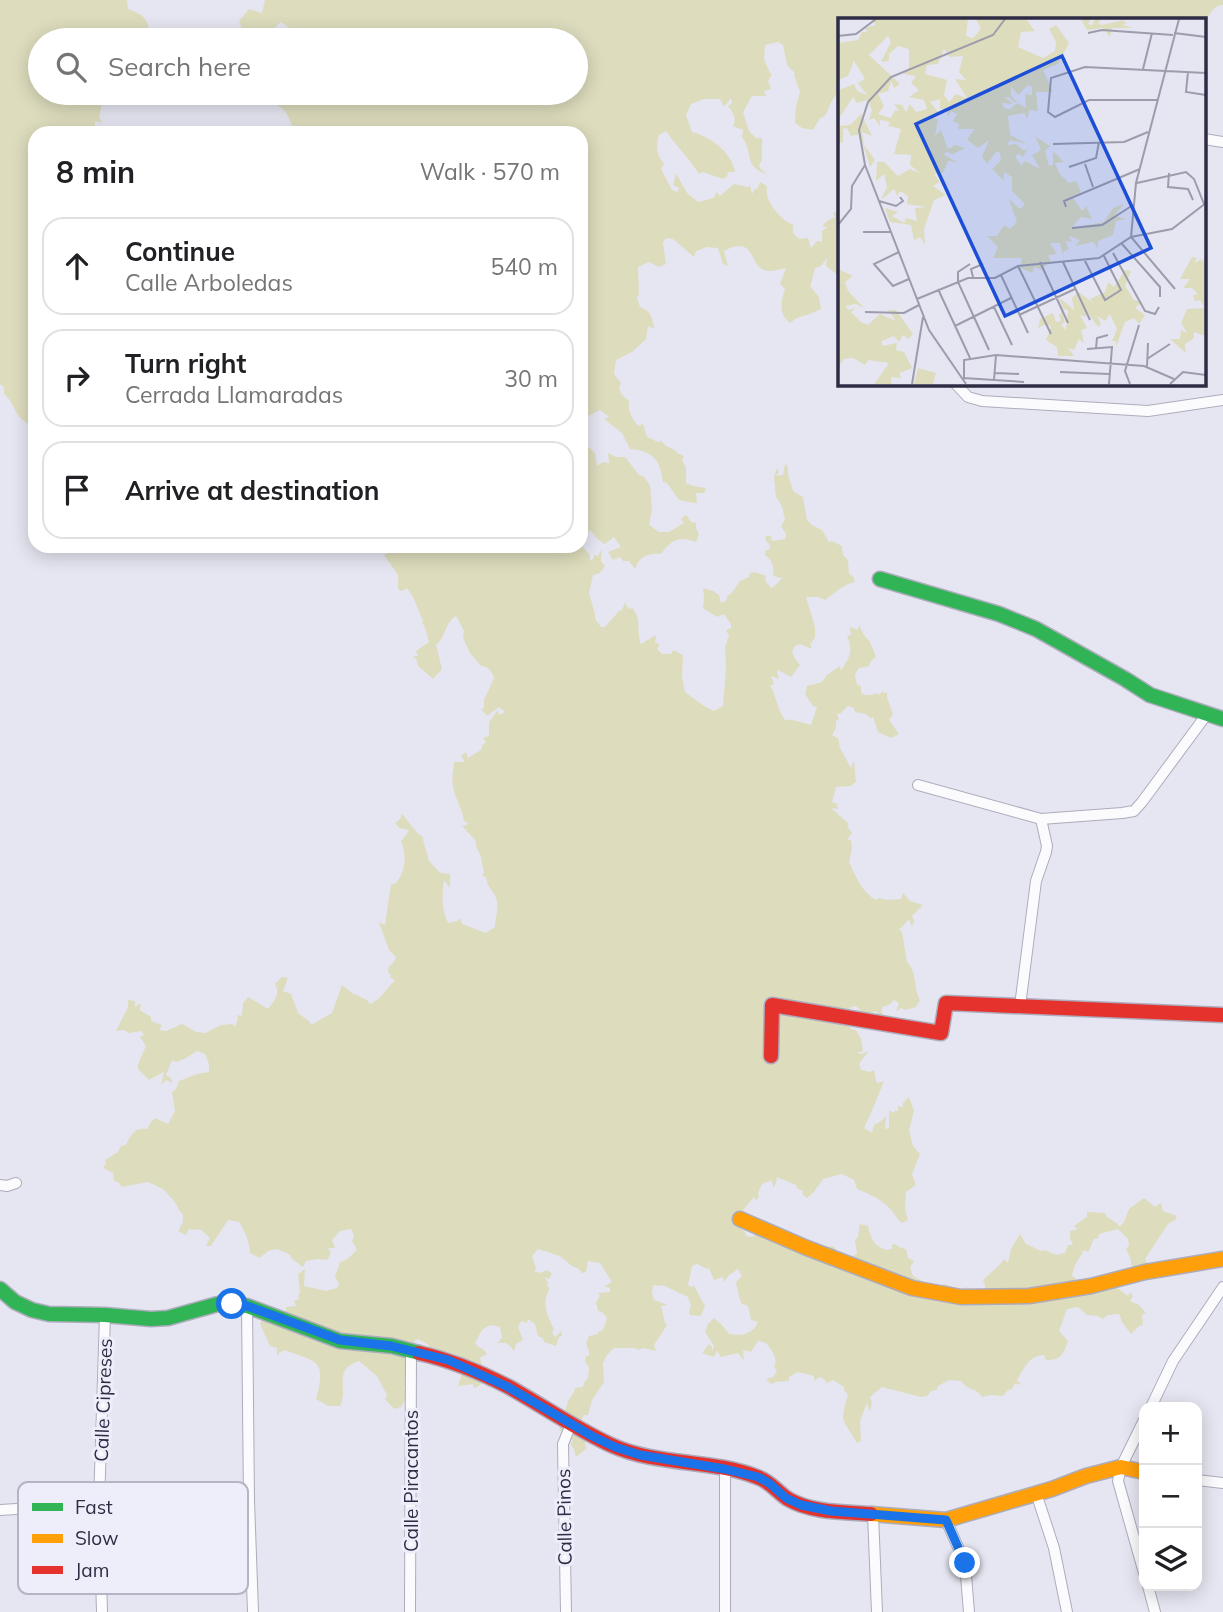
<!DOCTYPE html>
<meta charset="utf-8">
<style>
body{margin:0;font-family:Mulish,sans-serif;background:#f2f2f2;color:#202124}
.controls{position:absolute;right:21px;bottom:21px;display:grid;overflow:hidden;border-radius:14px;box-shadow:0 4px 18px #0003}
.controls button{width:63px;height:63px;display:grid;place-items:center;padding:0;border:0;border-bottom:2px solid #e0e0e0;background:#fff;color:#202124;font:35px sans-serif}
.stop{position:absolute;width:21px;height:21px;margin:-16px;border:5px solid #1a73e8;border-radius:50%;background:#fff}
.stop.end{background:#1a73e8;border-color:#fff;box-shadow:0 2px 7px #0008}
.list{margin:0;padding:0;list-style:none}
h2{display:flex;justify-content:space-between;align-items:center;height:91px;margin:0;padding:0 28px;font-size:30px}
h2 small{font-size:23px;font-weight:400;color:#757577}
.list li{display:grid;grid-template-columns:46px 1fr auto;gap:21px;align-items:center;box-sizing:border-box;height:98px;margin:0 14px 14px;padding:0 14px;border:2px solid #e0e0e0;border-radius:21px}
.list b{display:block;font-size:26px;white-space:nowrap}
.list p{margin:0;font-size:23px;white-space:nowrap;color:#757577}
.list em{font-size:23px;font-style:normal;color:#757577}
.icon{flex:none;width:38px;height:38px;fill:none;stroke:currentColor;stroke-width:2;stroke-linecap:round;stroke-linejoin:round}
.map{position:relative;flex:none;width:1223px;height:1612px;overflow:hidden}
.search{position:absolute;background:#fff;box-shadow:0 4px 18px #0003;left:28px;top:28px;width:560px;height:77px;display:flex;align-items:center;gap:18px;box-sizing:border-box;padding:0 24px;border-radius:38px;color:#757577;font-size:26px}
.panel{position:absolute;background:#fff;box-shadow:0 4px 18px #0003;left:28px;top:126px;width:560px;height:427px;border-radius:21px}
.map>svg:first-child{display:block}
.green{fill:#dddcbd}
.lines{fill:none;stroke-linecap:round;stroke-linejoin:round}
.street-casing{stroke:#adacbc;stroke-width:12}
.fast-casing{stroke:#adacbc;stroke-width:17}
.slow-casing{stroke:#adacbc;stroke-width:17}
.jam-casing{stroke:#adacbc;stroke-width:17}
.street{stroke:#fbfbfd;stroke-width:10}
.fast{stroke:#30b455;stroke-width:14}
.slow{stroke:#ff9f0a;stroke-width:14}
.jam{stroke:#e5322d;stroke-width:14}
.route{stroke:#1a73e8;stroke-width:9}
.labels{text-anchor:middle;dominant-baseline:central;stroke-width:6;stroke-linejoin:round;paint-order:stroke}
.street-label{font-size:19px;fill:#2e2c44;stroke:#eeeefb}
.inset-road{fill:none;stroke:#9c9cac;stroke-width:2}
.view{fill:#1d4ed8;fill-opacity:0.15;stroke:#1d4ed8;stroke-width:3.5}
.inset-edge{fill:none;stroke:#2e2c44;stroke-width:3.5}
.key{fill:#eeeefb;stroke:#b4b4c4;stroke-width:2}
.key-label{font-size:19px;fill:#2e2c44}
</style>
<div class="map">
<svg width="1223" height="1612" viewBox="0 0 1223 1612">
<rect width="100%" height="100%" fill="#e6e6f2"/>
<!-- green -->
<g class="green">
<path d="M0,0H127L128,9C145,15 147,18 151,36L157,35L161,40H40V93H114L112,96L102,104L99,116L102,123L95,121V129L99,133H35V422L31,425C12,416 17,405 4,394V387L0,384Z"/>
<path d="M265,0H1223V5C1213,5 1209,16 1204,24V19H840V92C831,97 830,108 824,117L820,118L813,130L802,128L795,123L796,106L800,92L794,75L795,73L787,65L783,45L778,42L765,45L764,59L770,73L772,74L768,81L771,89L764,91L766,96H752L743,112L749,131L756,138H762V160L759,165L760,168L767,174C743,167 754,153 742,137L743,130L733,126C737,119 733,112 728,106L732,103L731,98L724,107L720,99H704L691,104L686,115L692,132C709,136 732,152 735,172H728L727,177L723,179L703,172L699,174C689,158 676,146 666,131L659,135C656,145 656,155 664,163L661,169L672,190L678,192L679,188L673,185L676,173L687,193L698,202L714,198L716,192L720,196L734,184L747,187L750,186L752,194L755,189L758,188L760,182L767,186C764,201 780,219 793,225V233L799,239L808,238L811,248L817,241L822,242V231L827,227L822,226L827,221L835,217L833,213L840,209V282L838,275L826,266L827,258L821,266L815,268C813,274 813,280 810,286L819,297L821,309C818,310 815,312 812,313C803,317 799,315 790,323C778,314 781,301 785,289L780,284L786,268C781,269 774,271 769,271C747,270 758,233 724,251L728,266L723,264L718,248L707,247L696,251L694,257L673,239L666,238L663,243L666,264L659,267L649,262L638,267L639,294L637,298L640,307C653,312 651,318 655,329L648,326L646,339L632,352L616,360L614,374L621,383L619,389L622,395L629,401C628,413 631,416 638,426L643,424L647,437L658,442L661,441L666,446L675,450L677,453L684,456L682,460L686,468V483L693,486L706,488L704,493H696L697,503C692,503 685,501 679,500L667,483L663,482C660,459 653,451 630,449L622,433L604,419L609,417L600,410L586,417L588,427L584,428L581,441V133H295C286,112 289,109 265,100L264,97L274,93H576V40H297L288,36L293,34L294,31L281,22L272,30L268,39L269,40H246L239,21L249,9L262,13Z"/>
<path d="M586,445L595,453L597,466L603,462L609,463L608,453L616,457H625L639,475L643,476L650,485L652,509L649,525L659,532H669L684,523L681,519L686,515L691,522L696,523V528L699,534L696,542C679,536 672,539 661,554C649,553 639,556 635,569L629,561H623L620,557L613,560L608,552L621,547L614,537L605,544L596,538L591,530L582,537L581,542V447Z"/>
<path d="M785,464L788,467C787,479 791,480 793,491L803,497L807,520L812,525L822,530L829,542L832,541L842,546L843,555L848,560L849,574L853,576L855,582C841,585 836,593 825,600L818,597H806L815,627V638L810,644L812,649L800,644L795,646L792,652L794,657L800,665L791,677L778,670L777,673L779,679L771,676L774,684L770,686C777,696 777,710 785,720C794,719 802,723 811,725L817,707L813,706L805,694L807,686L822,682L827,675L840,666L841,671C849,658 854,651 847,636L851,635L850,627L858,630L859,625L864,635L870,642L876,657L871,661L869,666L859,668L855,674L857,685L861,686V693C867,696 871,696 877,693L879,695L882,692L887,693V698L893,714L889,720L899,734L891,738L878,732L873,717L870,718L866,714L855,712L854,708L848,706L841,713L837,714L839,720L836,721V728L832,735L838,738L840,748L851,768L854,760L856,782L850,786L836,787L832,802L837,804L838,809L831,808L849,824L847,826L852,833L847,840H851L852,848L849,862C856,877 862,892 876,900L879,898L887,900L901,899L903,893L910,901L923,905L912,916L914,921L912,927L909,919L902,927L899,929L902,932L907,962C917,971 913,987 920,1000L916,1007L905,1010L901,1008L896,1012L899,1003L894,1000L889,1005L882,1007V1012L884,1017L877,1019V1011L864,1014L856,1006L851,1007L842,1014L851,1029L856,1030L861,1039L863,1051L857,1053L862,1054L869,1051L859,1064L861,1070L870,1072L874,1070L876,1081L878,1083L884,1081L874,1106L864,1128L872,1133L874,1125L881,1121L886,1116L885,1129L889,1128V1110L893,1113L895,1111H898V1106L903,1107V1103L909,1097L914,1111L909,1130L913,1146L920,1154L912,1174L916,1185L906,1192L905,1210L908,1220L902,1223C897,1219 895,1214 891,1210C882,1199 869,1194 857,1189L854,1180L842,1174L823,1179L814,1192L807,1198L802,1194L803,1191L797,1188L796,1185L777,1177L776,1183L773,1188L772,1180L762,1184L758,1193L759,1196L756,1201L754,1197L738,1216L740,1228L745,1232L746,1236L752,1237L757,1234L815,1248L833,1246L846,1262L857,1253L855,1240L858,1237L860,1224L868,1226C871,1239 874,1247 888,1250L893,1248L891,1245L895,1244L901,1248L906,1249L908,1258L914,1261L910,1267L913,1276L929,1285L935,1284L939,1286L944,1284L961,1289L967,1287L970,1296H985V1285L983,1280C991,1272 998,1268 1004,1259L1008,1263L1011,1249L1020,1234L1026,1244L1041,1251L1045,1250L1056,1255L1065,1253L1068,1245H1073L1070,1238V1231L1078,1229L1074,1226L1087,1217V1212L1105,1213L1107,1217L1118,1224L1119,1227L1124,1222L1129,1209L1144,1198L1155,1207L1161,1203L1163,1211L1177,1216L1175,1220L1168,1224L1145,1259L1147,1263L1142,1264L1143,1268H1134L1131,1265V1260L1126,1249L1129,1245L1128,1239L1118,1229L1099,1234L1098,1238L1094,1239L1088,1252L1084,1250L1075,1265L1072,1275L1079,1282C1098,1282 1114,1283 1128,1296L1130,1292L1133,1296L1130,1301L1139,1305L1146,1313L1142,1315L1143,1325L1139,1326L1131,1334L1122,1322L1119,1314L1108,1315L1103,1319L1098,1316L1087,1315L1078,1307L1067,1309L1059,1331L1068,1341C1063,1355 1061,1360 1046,1360L1044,1355C1028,1356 1025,1368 1017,1380L1020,1383L1019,1385L1015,1383L1012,1389L1008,1390L1003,1396L991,1395L982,1397C975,1386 969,1392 961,1381L949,1380L938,1386L937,1390L931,1391L927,1396L921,1397L882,1387L870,1397L872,1403L870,1412L867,1403L860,1421L861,1441L857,1443C843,1418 839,1425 848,1395L844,1390V1387L833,1380L827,1383L824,1379L819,1377L814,1381V1376L798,1372L789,1377V1381L776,1382L771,1384L766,1379L773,1377L777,1371L774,1367C779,1358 771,1350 766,1343L758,1341L751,1352L743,1350L744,1361L738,1353L721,1357L717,1351L714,1357L702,1353L709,1344L712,1347V1351L714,1346L705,1332L708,1324L714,1318L722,1325L729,1334C740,1336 753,1335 758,1322L751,1320L748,1306L742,1304L739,1297L736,1282L742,1276L738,1269L729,1275L724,1282L723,1277L714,1280L709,1268L707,1269L697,1264L692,1266L688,1285L691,1287L694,1286L705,1306L701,1316L690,1315L689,1311L691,1306L688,1297L665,1286L653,1285L652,1292L654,1300L668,1305L661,1306L665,1323L667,1325L654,1345L656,1351L643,1348L638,1350L635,1348H614L606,1356L603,1363L604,1382L592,1400L588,1415H583L582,1420L578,1422L584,1436L586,1449L576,1457L574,1449L570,1443L573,1442L571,1438L559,1430C565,1421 564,1412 568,1402C570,1396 574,1395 575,1388L583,1387L584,1383L588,1378L589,1367L585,1362L586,1356H589V1352L586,1343L589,1336L598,1334V1332L603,1330L607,1318L602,1312L598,1311L596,1302L600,1296L598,1293L610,1292V1288L604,1286L612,1282L600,1263L588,1261L586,1272L582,1273L579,1269L572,1266L560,1256L538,1249L532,1256L536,1268L534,1271L541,1273L546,1270L552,1273L549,1279L544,1277L548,1282L547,1286L550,1288C541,1303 547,1315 554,1329L552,1333L555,1337L561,1331L562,1336L559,1337L556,1346L544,1342L543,1338L538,1336L535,1324L528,1319L527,1323L521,1321L518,1327L523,1340L516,1344L514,1351C508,1344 508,1342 498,1343L502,1337L500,1327L490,1325L482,1330L475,1343L478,1347L483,1349L487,1354L480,1358L483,1369L494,1384L488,1387L484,1381L476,1388L473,1387V1384L458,1386L463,1370L455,1357V1354L425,1350L429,1345L418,1339L415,1340L405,1366L406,1383L404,1387L407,1396L401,1407L394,1409L385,1399L387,1395L377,1376L359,1361C332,1370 349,1388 340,1406H328L316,1399C327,1359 317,1362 284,1350L277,1355V1348L270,1346L260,1324L267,1311L279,1309L283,1315H286V1307L296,1306L294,1301L299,1299L298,1296L300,1293L298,1274L305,1269L304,1286L326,1291L337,1288L339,1284L335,1277L340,1262L346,1260L357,1250L352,1241L354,1236L351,1229L340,1231L332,1240L335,1248H328L331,1253L327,1260L318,1259L306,1261L303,1267L291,1258L290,1255C275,1247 272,1247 260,1258L250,1253C250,1243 245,1231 239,1222L228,1220L211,1246H206L210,1238L201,1230L189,1229L186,1235L178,1231L183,1222V1215L179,1210L175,1202L163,1189L148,1182L122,1187L118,1182L114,1181L113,1173L103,1168L106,1163L105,1160L118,1152L121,1146L126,1145C131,1134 135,1127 147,1129L151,1122L155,1118L168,1124L175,1111L172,1092L176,1089L179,1081L197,1074L209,1072V1064L205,1054L197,1051L184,1059L176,1062L172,1060L166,1075L170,1077L173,1083L166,1080L161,1085L164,1072L149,1080L138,1069V1064L146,1046L140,1037L144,1035L141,1031L129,1033L124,1030L116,1031L128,1007V1000L135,1001V1007L141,1003L140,1010L151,1017V1021L162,1025L159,1030L166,1031L182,1024L196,1032L205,1033L221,1025L232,1024L235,1027L238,1019L237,1015L242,1016L243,1003L248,997L268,1009C274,1001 281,994 275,984L282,977L288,978L283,991L291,994L298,1013L310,1022L311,1025L332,1013L342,985L352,993L367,1000L370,1004C385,997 384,989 395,981L390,977L391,975L388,972L389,966L393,963L396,957L389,950L379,922L385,925L391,884H395C406,872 407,855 401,841L406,835L409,830L399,828L395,823L400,819L402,814C409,821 415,833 422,836L429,861L440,873L450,874V888L444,880C442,898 441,906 448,923L457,921L460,918L462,924L486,933L495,927C495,917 500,907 496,898C493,889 488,890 486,877L482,876L484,872C482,866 482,859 480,854C477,848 476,849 476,841L462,826L467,825L468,823L464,821C462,808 455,798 453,786C451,775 454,771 454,762H465L461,756L466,752L468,758L481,750L483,744L486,743L483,738L489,736V722L498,710L499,715L505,712L499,707L487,716L481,709L484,708V700L494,678L492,673L488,668L480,665L470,653L463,638L464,631L456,616C445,622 446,637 436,645L442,669L433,679L418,666L417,660L413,656H418L416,651L429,642L425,627L422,623L423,621L413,597L407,588L402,591L398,589V575L384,555L389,553V550L396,549L399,546H581V545L590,555V561L594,558V555L598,556L602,549L601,561L605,566L600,573L593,575L589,593L595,614V619L601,627H605L619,611L622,610L625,603L629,609L632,608C642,617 636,632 641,644L656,635L655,643H658L659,646L657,649L662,654H671L673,650L683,655L682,676L685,692L704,706L714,711L723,706L726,670L725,647L729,636L726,630L731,628V624L724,614L717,617L703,608L704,597L703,588L713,591L719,595L721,603L726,601L728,595L731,594L740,581L749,577L750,573L755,572L766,576L765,580L771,588L777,584L782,578L773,576C774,566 773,561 765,555L766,550H769L770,545L766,541L765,536H771L772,541L785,539L786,534L781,526L785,520L782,506L776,497L774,477L777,468L779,472L776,476L783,475Z"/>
</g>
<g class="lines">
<defs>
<g id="street">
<path d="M1204,139L1223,142"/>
<path d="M955,383L968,397L982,401L1148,411L1223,400"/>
<path d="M918,785L1041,819L1122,813L1134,811L1142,802L1207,714"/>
<path d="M1020,1006L1036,881L1046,852L1047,846L1041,819"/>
<path d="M0,1185L7,1186L16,1183"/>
<path d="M247,1306L249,1501L253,1612"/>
<path d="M1151,1407L1173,1361L1223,1287"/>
<path d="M1144,1420L1121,1467L1118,1481L1144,1573"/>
<path d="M1197,1480L1223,1483"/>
<path d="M1036,1493L1054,1548L1067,1612"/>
<path d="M0,1510L99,1504"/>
<path d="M873,1514L877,1612"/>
<path d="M946,1520L965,1563L969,1612"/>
<path d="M1148,1586L1155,1612"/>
<path d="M102,1612L99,1504L105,1315"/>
<path d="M410,1612L411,1350"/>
<path d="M566,1612L563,1444L571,1424"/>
<path d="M725,1612V1469"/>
</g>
<g id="fast">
<path d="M880,579L999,614L1036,629L1125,679L1150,695L1223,719"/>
<path d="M0,1289L15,1302L32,1310L49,1314L105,1315L151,1319L168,1318L218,1304L247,1306L340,1341L392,1346L419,1353"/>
</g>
<g id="slow">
<path d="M740,1219L807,1248L912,1288L961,1297L1029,1296L1091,1286L1145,1272L1223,1259"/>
<path d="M871,1514L946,1520L1052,1489L1086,1476L1121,1467L1144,1472"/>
</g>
<g id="jam">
<path d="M771,1056L772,1005L941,1033L946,1003L1223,1015"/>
<path d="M419,1353C450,1360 480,1372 509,1387C543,1406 576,1429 611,1445C657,1466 711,1459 757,1477C770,1481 777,1492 788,1499C812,1513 844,1512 871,1514"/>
</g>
</defs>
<!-- street casing -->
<use href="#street" class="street-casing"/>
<!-- fast casing -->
<use href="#fast" class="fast-casing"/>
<!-- slow casing -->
<use href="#slow" class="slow-casing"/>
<!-- jam casing -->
<use href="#jam" class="jam-casing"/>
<!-- street -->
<use href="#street" class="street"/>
<!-- fast -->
<use href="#fast" class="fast"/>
<!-- slow -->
<use href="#slow" class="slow"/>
<!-- jam -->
<use href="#jam" class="jam"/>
</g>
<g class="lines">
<!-- route -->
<path class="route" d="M232,1304L247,1306L340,1340L391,1346L448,1360L506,1386L592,1436L615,1447L640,1455L725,1469L758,1477L769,1483L786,1498L801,1505L831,1511L946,1520L965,1563"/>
</g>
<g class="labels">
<!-- street labels -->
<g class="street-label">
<text transform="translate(103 1400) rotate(-88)">Calle Cipreses</text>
<text transform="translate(411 1481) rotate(-90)">Calle Piracantos</text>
<text transform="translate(564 1517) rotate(-91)">Calle Pinos</text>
</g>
</g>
<!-- overview -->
<g transform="translate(838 18)">
<rect width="368" height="368" fill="#e6e6f2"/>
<path d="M33,1H130L128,18L135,20L143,11L138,1H188L197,13L183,14L180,29L205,40L217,33L218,24L211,11L218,7L231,25L220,46L205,52L215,74H198L200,93L191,92L190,101L186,95L170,98L172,117L189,126L172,122L169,127L178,126L186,133L190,130L185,139L181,136L177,138L183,147L187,143L202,151L194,137L203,132L197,118L212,128L207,133L211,148L215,147V133L226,144L217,145L221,155L231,165L238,163L243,174L235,180L244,193L248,188L254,201L243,199L233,210L266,204L275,190L286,186L276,198L288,201L278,203L275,217L260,223V230L255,224L237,228L242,222L231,218L234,224L227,223L231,231L225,234L226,242L222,225H212L219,236L210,237L213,243L203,252L196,249L195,255L182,250L184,240H155L160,229L149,218H159L166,207L172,211L179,204L171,181L182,191L187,186L174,173V159L166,154V163L154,151L163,142L162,135L159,133L149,146L144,139L151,122L140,130L129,122L136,111H120L121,106L115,103L119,96L113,93L110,99L109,91H102V81L92,84L102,96L95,99L100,102L97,118L103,112L110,131L117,127L127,130L115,136L108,134L106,137L119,144L110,143L105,155L96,156L102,164L95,168L108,177L96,182L86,211L87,227L82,219L76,222L73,207L52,204L47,190L60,194L54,198L66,205L68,200L79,203L77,190L88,189L69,186L70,178L62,173L59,178L56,171L43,182L49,169L46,156L38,163L39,144H46L60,158L72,151L82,155L72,147L73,137L56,136L63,111L51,108L48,113L52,104L42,102V108L36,100L31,102L34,92L30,82L19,85L15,79L0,102L1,72L16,66L19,73L29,77L20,65L27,61L16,43L10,58L0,62V25L20,22L24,14H29L27,10L38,7ZM50,18L53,24L43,44L51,43V36L60,28L71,31V49L65,56L78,58L73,65L81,72L71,79L86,82L89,91L78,94L72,86L68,94L64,87L56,86L61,93L57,92L53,100L40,96L46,88L40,76L50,73L53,63L56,70L62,66L31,37ZM106,31L112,39L125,38L121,54L128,62L117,61L130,81L118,76L111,84L106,77L109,62L87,56L89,47L100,46ZM190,67L194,69V77L187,76L188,90L179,85L172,91L166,90L164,85L175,86L167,79H171L176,84H179L173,78V68L180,77ZM243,1H253L250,6L254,7L257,1H263L260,5L264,7L285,2L288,5L285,7L295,10H274L272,19L265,10L249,12ZM23,96L34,118L24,114L26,127L37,142L32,149L22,116L13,118L9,110L5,111V124L0,125L1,108L12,107ZM367,234V318L356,314V320L347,326L348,335L332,321H342L343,312L349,315L343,305L349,291L367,290L362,282L357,283L355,277L360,276L354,270H345L352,261H342L354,239L359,240L356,245L364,241L365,245ZM0,251L15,258L7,264L10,273L26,290L18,286L7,288L11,292L18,289L13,294L23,304L30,307L42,296L58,303L50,292H58L75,316L70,321L65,317L61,324L56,318L44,323V328L59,325L58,332L66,334L74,350L61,355L63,360L53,359V366H37V365L51,345L30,342L27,347L15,340L6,341L0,349ZM287,252L293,253L287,268L296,282L304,284L297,290L307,297L301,306L296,300L287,304L278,329V323H274L279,311L272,296L267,303L259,298L263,306L260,309L248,292V299L242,297L249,310L243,312L246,325L241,321L236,332L230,330L236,338H220L219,329L208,322L213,309L208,306L200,310L202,301L215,295L218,304L223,303L221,297L224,294L227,304L223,307L228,312L230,292L225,291L221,279L236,292L234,280L241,274L255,285L252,281L267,274L270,264L276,269ZM80,350L98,355L95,366H76Z" fill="#dddcbd" fill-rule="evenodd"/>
<path class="inset-road" d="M250,15L264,12L335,17M336,15L368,19M0,18L18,16L38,1M305,51L314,15M350,54L348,74L368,77M319,82H251L217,99L210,94L213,60L247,49L368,55M215,126L286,124L310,114M247,146L255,169M231,149L258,140L261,124M331,155L330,169L350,171L355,182M299,165L348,154L356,161L366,186M41,183L58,188L65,183L62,179M228,189L226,183L302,151M0,207L13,191L14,168L27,147M234,210L264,207L295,187M25,214H53M284,226L322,269V279M61,234L36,246L55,268L71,261M275,235L307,293L317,296L321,289M246,241L267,282L283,272L266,238M202,244L230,305M225,244L252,302M132,246L120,254V264L151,332M180,248L213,316M163,257L190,315M135,259L133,251L145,246M100,271L132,340M337,271L293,219L298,165L341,1M79,281L130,260H157L180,248L261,240L293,219L334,211L368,185M156,289L174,327M27,294L66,295L81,287M181,297L237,271M117,308L173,280M258,330L259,320L270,317M249,331L274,329L271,366M309,341L332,326M309,349L310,325M222,354L271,356M157,355L181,356M125,360L186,364M126,360V342L158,337L306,348L336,361M156,362L158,337M74,366L85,299M128,366L91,312L27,147L21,112L30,84L53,59L155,17L167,1M292,366L287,353L301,307M332,366L345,354L368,357"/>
<path class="view" d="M224,38L313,230L167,298L78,106Z"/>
<rect width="368" height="368" class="inset-edge"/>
</g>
<!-- legend -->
<rect x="18" y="1482" width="230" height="112" rx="10" class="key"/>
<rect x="32" y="1503" width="31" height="8" fill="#30b455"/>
<rect x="32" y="1534" width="31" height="9" fill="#ff9f0a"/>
<rect x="32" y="1566" width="31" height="8" fill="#e5322d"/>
<g class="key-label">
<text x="75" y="1514">Fast</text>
<text x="75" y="1545">Slow</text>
<text x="75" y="1577">Jam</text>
</g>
</svg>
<div class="controls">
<button>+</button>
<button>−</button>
<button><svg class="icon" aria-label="layers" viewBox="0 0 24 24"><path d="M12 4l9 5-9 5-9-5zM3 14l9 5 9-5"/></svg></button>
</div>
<div class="stop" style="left:232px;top:1304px"></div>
<div class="stop end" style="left:965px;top:1563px"></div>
<div class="search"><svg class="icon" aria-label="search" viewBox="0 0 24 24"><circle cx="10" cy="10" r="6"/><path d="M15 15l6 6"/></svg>Search here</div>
<section class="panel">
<h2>8 min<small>Walk · 570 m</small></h2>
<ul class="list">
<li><svg class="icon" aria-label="ahead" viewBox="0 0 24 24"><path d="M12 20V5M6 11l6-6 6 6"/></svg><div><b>Continue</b><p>Calle Arboledas</p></div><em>540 m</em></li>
<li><svg class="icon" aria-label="right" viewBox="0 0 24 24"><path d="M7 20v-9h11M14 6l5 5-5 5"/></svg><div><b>Turn right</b><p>Cerrada Llamaradas</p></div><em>30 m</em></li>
<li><svg class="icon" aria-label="arrive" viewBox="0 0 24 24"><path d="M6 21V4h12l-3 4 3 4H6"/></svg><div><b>Arrive at destination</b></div></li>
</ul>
</section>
</div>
